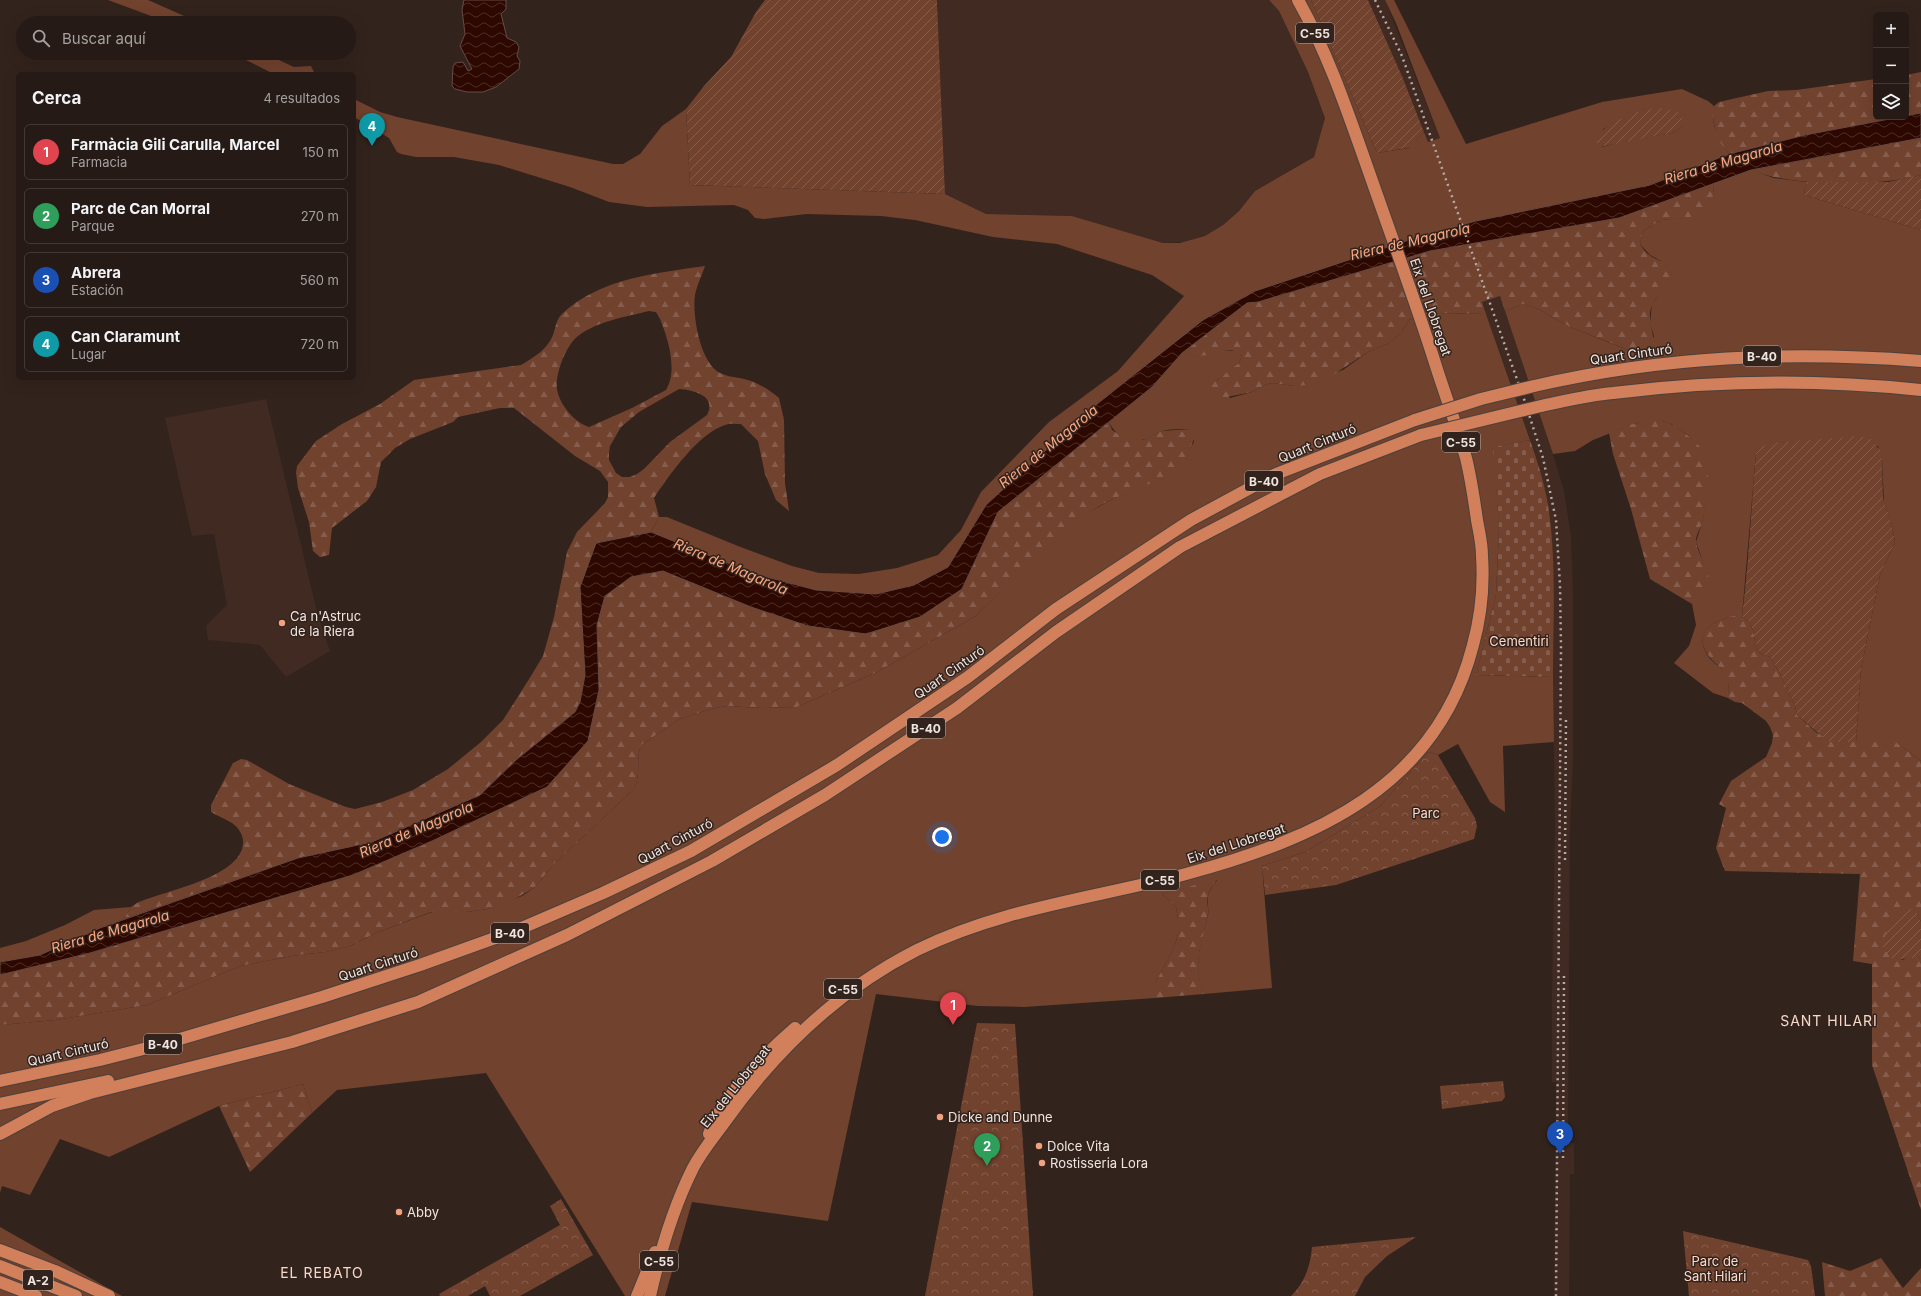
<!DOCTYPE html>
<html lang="es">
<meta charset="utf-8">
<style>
body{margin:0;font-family:Inter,sans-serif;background:#322723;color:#f1f3f6}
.controls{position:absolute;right:12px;top:12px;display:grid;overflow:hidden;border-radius:6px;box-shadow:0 4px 16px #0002}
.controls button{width:36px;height:36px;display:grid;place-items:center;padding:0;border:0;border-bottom:1px solid #423835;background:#261a16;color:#f1f3f6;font:20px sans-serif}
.you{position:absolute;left:942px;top:837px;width:14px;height:14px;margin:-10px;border:3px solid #fff;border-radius:50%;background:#1a73e8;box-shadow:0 0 0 6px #1a73e833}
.badge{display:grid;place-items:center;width:26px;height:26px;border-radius:50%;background:#db2777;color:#fff;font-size:13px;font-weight:700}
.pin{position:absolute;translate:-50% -33px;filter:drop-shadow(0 1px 2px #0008)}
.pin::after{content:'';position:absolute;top:21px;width:14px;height:12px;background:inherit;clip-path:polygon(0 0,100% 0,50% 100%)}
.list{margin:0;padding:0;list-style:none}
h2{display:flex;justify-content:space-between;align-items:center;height:52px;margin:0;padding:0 16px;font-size:17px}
h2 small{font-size:13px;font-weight:400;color:#a4a1a1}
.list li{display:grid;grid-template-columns:26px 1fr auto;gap:12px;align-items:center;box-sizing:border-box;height:56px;margin:0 8px 8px;padding:0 8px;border:1px solid #423835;border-radius:6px}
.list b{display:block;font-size:15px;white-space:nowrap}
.list p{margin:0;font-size:13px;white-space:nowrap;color:#a4a1a1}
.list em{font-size:13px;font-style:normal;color:#a4a1a1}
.icon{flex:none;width:22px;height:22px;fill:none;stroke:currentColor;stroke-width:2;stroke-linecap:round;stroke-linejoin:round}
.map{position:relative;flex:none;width:1921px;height:1296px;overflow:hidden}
.search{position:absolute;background:#261a16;box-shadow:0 4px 16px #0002;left:16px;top:16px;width:340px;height:44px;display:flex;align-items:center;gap:10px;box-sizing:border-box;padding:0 14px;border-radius:22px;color:#a4a1a1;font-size:15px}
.panel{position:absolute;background:#261a16;box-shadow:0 4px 16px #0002;left:16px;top:72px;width:340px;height:308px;border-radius:6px}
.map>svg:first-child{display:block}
.built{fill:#402a21}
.grass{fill:#71422e;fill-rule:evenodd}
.forest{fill:url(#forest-firs);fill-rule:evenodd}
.cemetery{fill:url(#cemetery-stones)}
.park{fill:url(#park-crowns)}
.garden{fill:url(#garden-furrows)}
.water{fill:url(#water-waves);stroke:#674a43}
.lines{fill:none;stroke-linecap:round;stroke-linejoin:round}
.highway-casing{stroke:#4d403b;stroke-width:14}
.highway{stroke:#d2805b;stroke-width:12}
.rail{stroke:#b6aaa5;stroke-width:2.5;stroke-dasharray:2 4;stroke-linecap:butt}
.highway-bridge-casing{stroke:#4d403b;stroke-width:14;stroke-linecap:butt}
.highway-bridge{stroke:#d2805b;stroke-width:12}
.poi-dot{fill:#f1a17d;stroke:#33231d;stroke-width:1.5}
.labels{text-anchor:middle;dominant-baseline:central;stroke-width:3;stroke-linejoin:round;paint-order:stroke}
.shield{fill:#33231d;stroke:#b7aba6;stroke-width:1}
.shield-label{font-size:12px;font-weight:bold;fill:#efe5e0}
.street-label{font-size:13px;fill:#efe5e0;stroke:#33231d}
.poi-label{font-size:13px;fill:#efe5e0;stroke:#33231d;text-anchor:start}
.park-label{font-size:13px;fill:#fdd9ca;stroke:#33231d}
.water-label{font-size:14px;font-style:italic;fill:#fca781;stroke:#33231d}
.neighbourhood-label{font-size:14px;letter-spacing:1px;fill:#f7d7ca;stroke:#33231d}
</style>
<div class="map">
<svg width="1921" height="1296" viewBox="0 0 1921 1296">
<defs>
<pattern id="forest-firs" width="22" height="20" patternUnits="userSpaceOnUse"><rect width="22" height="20" fill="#71422e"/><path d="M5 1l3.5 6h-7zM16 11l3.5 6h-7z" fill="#865d4c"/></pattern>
<pattern id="cemetery-stones" width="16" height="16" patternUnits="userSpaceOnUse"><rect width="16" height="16" fill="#71422e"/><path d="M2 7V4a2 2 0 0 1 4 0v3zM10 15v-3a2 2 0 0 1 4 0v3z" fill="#865d4c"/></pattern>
<pattern id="park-crowns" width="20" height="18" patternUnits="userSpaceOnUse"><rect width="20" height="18" fill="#71422e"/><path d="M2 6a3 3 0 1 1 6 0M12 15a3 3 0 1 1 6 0" fill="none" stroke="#865d4c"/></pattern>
<pattern id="garden-furrows" width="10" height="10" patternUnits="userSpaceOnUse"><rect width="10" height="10" fill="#71422e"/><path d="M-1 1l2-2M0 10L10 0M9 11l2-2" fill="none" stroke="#865d4c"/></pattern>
<pattern id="water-waves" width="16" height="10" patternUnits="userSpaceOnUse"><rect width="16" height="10" fill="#2d0800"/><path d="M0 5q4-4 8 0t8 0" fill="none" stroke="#4c2c25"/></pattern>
</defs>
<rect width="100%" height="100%" fill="#33231d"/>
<!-- built -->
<g class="built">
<path d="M937,0H1269L1279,11L1308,72L1325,118L1314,157L1255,191L1239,211L1223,225L1205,236L1185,242L1163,243L1072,216L986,214L945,194Z"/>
<path d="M1368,0H1385L1440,138L1428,142L1402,76Z"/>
<path d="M1500,296L1543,421L1564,491L1571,536L1573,592V763L1570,828L1568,1143H1574V1174H1570L1569,1296H1554L1556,1082H1552V991L1555,828L1551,545L1547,500L1538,462L1482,302Z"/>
<path d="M266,399L318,616L330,651L286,677L260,645L208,640L206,626L227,605L214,534L192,536L165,418Z"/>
</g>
<!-- grass -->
<g class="grass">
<path d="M108,0H148L200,23H170Z"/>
<path d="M1269,0H1311L1377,153L1409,148L1424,132L1428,142L1440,138L1396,23L1385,0H1394L1466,144L1602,102L1682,89L1708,101L1714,106C1710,125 1719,140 1729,154L1650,185L1476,221L1255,291L1203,320L1092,408L986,505L948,567L914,585L876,594L816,590L755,574L651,532L659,517H667L738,546L792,566L819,573L859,574L897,568L938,555L961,530L981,492L1049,422L1118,371L1184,296L1152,275L1057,244L993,237L915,220L881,216L807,214L764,219L755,218L748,210L734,205L647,207L609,202L570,187L499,165L454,157H416L401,154L397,152L389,138L354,117V99L380,112L397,117L613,164H623L640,154L662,126L686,109L690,185L945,194L986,214L1072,216L1163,243H1180L1205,236L1223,225L1239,211L1255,191L1314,157L1325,118L1308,72L1279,11ZM1645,109L1675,111L1682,127L1672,133L1621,142L1602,147L1603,129Z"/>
<path d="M232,53H264L294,67L311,66L315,74H274Z"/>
<path d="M1751,170L1774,178L1806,182L1804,195L1921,230V761L1896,742H1856L1861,669L1880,575L1895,543L1892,525L1884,502L1882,459L1878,446C1852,444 1772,433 1756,453L1742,616C1720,616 1690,629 1708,656C1713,663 1721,667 1726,674C1730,681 1728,690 1728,698L1713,693L1674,663L1689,646L1696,625L1692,604L1694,599L1698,597L1708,576L1696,542L1703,519L1707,492L1706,461L1703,452L1688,435L1671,424L1662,421L1636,423L1593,440L1575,451L1553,454L1505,311L1523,304L1538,309L1570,327L1605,341L1636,353L1643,352L1649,349L1654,336L1650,323L1652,304L1669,279L1661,261L1650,255L1640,244L1643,231L1661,220L1703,216L1714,190V183Z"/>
<path d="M1439,313L1486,314L1530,440L1494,447L1499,530L1496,595L1476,675L1553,677L1554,742L1503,746L1505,812L1490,802L1458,744L1438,755L1429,752L1379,807L1305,852L1262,866L1272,988L1204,994C1192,966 1201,943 1208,915C1209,909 1207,902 1208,896C1209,891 1214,884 1217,880L1162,894L1176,907L1178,919V934L1174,948L1155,983V998L1024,1007L978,1006L876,994L828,1221L692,1202L665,1296H625L486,1073L337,1090L312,1113L303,1084L219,1106L109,1157L60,1139L30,1195L2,1186L0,1193V1025L56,1020L147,1005L240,966L298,955L326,952L350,946L376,933L432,912H466L488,909L522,896L534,888L554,864L633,790C642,777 635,760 641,745L680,719L711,709L726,706L762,708L797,707L877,672L976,616L981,610C1012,582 1039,549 1072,525C1081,518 1090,511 1100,506C1138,484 1170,483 1194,442L1190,429C1181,429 1171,429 1162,431C1155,434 1149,438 1142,440C1128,443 1114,434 1109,422L1152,387L1182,353L1201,356L1222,350L1237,351L1242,356L1239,363L1234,368L1216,381L1230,398L1252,392L1265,385L1272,383L1295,386L1343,370L1368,352L1389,343L1401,333L1409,320L1420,316Z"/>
<path d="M131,907L124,919L100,928L40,955L0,962V948L26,941L65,925L94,910Z"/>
<path d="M0,1227L122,1296H0Z"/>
</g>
<!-- forest -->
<g class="forest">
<path d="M1921,72V113L1906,116V75Z"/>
<path d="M1876,79V117H1901L1805,135L1729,154L1717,138L1712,113L1714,106L1719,102L1768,91L1796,90Z"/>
<path d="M1921,138V175C1878,187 1791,187 1751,170Z"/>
<path d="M1714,183C1714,196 1711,207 1703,217L1661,220L1643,231L1640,244C1644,251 1649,256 1656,259C1660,261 1664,262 1667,265C1678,277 1658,293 1653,303C1646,317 1653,329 1654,343L1643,352L1636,353L1570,327L1538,309L1523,304L1505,311L1500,296L1482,302L1486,314L1439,313L1420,316L1409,320L1401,333L1389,343L1368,352L1319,384L1295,386L1272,383L1265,385L1252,392L1222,398L1209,392L1210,386L1239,363L1242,356C1229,343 1215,355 1201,356C1195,356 1188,354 1182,353L1247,303L1258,302L1430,251L1619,218Z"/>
<path d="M705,266C702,275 697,285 695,295C692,315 700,363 720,373C728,377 736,377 744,379C757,382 768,389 779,398L784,420L785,483L789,511L776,500L765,474L758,441L741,424C736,424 730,423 725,425C699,433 669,475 654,498L659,517L651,532L596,543L585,675L580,702L575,712L516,760L480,795L372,842L298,858L124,919L131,907L137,903C163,891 240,878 243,844C244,836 239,828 232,823C226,819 217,816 211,812V805L233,763L241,759L247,760L289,784L346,807L355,809L382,802L413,790L448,769L481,742L503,720L531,676L543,656L554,617L567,552L577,532L605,503L608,497V482L600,471L575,456L514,408H500L458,417L453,422L410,439L395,448L381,462L376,487L367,501L332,528L329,555L320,557L313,551L309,522L298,488L296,473L297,466L316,441L342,424L380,404L414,380L521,365C533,358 548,349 553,335C556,327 556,319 563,313C601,278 657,273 705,266ZM649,311L656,312L660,319C668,338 678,371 666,390L632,408L589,427C575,423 559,404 557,389C555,374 566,345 578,336C598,321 625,317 649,311ZM679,389C694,390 717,396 707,415L670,442L644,469L637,474L630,477H622L616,473L609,460V453L610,446L621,427L639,412Z"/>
<path d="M1647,421C1652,421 1657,421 1662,421C1674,423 1701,443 1705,455C1711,474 1707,500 1703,519C1702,526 1697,532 1696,539C1696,555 1712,569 1708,586C1705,596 1695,596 1692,604L1650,579L1631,509L1613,454L1609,433L1632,424Z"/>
<path d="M1109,422L1112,430L1120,435L1135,440H1143L1162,431L1190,429L1194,435C1193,451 1177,467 1164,476C1142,490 1115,495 1093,510C1051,539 1018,577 981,610L976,616L877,672L797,707L762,708L726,706L711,709L680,719L641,745C635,760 642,777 633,790L554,864L534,888L506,904L488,909L466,912H431L376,933L350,946L326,952L298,955L240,966L147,1005L56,1020L0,1025V975L90,953L353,875L432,841L547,787L599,690L597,625L605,596L631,577L663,571L751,607L808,626L866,634L962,589L998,512Z"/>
<path d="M1734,616H1742L1749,622L1753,630L1756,647L1761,654L1770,657L1779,672L1795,706L1797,715L1817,733L1840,742H1896L1921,761V922L1917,912L1883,948L1902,960L1910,957H1919L1921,960V1210L1872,1065V964L1853,961L1860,874L1725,871L1716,848L1726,808L1719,804L1731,781L1766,757L1772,743L1773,735L1770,727L1766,721L1742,703L1735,702L1728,698C1728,690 1730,681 1725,674C1721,667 1713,662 1708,655C1692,632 1713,620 1734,616Z"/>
<path d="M1217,879C1214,884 1209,890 1208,896C1206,901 1209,908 1208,914C1202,944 1192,963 1204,994L1155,998V983L1174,948L1178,934V919L1176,907L1162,894Z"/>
<path d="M303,1084L312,1113L250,1172L219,1106Z"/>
<path d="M1881,1258L1903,1288L1921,1268V1296H1825L1822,1262L1850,1271Z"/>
</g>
<!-- cemetery -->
<path class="cemetery" d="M1530,440C1537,459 1543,479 1547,499C1557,553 1553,621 1553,677L1476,675L1496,595L1499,530L1493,447Z"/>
<!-- park -->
<g class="park">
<path d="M1429,752L1438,755L1475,818L1477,826L1474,839L1336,885L1265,895L1262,866L1305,852L1379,807Z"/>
<path d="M977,1023L1015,1024L1033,1296H925Z"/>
<path d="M1503,1081L1505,1097L1502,1101L1442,1109L1440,1086Z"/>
<path d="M561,1199L593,1255L520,1296H490L485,1286L468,1296H440L439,1294L560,1225L550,1206Z"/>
<path d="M1683,1231L1808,1260L1811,1266L1815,1296H1689Z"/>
<path d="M1416,1237L1387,1256L1365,1277L1355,1296H1291C1305,1282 1310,1267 1312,1247Z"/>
</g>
<!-- garden -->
<g class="garden">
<path d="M765,0H937L945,194L690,185L686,109L704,86L731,57L756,12Z"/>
<path d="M1311,0H1368L1402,76L1424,132L1416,141L1413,147L1377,153Z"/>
<path d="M1645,109C1657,109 1678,105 1683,119L1682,127L1672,133L1599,147C1586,129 1634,114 1645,109Z"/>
<path d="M1921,175V230L1804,195L1806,182H1888Z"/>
<path d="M1859,436L1871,439L1880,450L1882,459L1883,498L1892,525L1895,543L1880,575L1861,669L1856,742H1831L1824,738L1797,715L1795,706L1779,672L1770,657L1761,654L1756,647L1753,630L1749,622L1742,616C1749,562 1751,507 1756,453L1763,446L1768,444L1793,441Z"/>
<path d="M1910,909L1917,912L1921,922V960L1919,957L1894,960L1883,948C1883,933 1895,912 1910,909Z"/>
</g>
<!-- water -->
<g class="water">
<path d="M464,0H506V9L501,14L507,38L516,42L519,47L517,56L520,61L519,69L496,87L483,92H467L455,89L452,86L453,67L455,63L463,62L468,71L472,69L460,46L465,34L462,10Z"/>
<path d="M1921,113V138L1751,170L1619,218L1430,251L1258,302L1247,303L1182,353L1152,387L998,512L962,589L920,617L866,634L808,626L751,607L663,571L631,577L605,596L597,625L599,690L588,741L547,787L432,841L353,875L90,953L0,975V962L40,955L100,928L298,858L372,842L480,795L516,760L575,712L580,702L585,675L580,587L596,543L651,532L755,574L816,590L876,594L914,585L948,567L986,505L1092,408L1203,320L1255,291L1415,238L1476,221L1650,185L1729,154L1805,135Z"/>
</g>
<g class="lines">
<defs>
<g id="highway">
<path d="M1534,386C1665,356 1788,351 1921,361"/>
<path d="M1541,406C1565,401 1589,395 1613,393C1716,380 1818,379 1921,390"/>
<path d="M0,1081L100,1060L163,1044L322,997L420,965L517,930L603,893L691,851L837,765L968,677L1056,609L1191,520L1276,474L1415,420"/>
<path d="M0,1104L108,1081"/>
<path d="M0,1134L52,1106L90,1093L292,1042L418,1002L567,935L712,861L825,795L957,708L1056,632L1180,547L1320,474L1421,435"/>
<path d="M709,1134C721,1098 766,1053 795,1028"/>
<path d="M0,1250L55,1271L109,1296"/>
<path d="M0,1266L76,1296"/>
<path d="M0,1282L36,1296"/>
<path d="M637,1296L655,1252"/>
<path d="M650,1296C660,1252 673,1208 693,1168C702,1151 713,1138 724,1123C774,1052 838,990 917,950C1002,908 1095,898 1186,874C1315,839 1437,787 1473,645C1481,616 1484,586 1482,556C1482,543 1479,532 1477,520C1474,499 1471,478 1466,458C1457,426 1445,395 1435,363C1415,300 1392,238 1370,175C1349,116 1329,55 1298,0"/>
</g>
</defs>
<!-- highway casing -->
<use href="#highway" class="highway-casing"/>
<!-- highway -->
<use href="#highway" class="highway"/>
<!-- rail -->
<g class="rail">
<path d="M1375,0L1402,56L1524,399L1543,458L1556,520L1560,585L1561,648L1556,1296"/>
<path d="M1565,860L1566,716"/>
<path d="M1563,1158L1564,972"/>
</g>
<defs>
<g id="highway-bridge">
<path d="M1415,420L1481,399L1534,386"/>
<path d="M1421,435L1541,406"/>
</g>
</defs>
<!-- highway-bridge casing -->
<use href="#highway-bridge" class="highway-bridge-casing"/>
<!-- highway-bridge -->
<use href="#highway-bridge" class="highway-bridge"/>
</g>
<!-- markers -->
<g class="poi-dot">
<circle cx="282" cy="623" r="4"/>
<circle cx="940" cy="1117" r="4"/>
<circle cx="1039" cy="1146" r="4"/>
<circle cx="1042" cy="1163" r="4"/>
<circle cx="399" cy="1212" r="4"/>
</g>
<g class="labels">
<!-- shield labels -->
<g class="shield">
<rect x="1296" y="23" width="38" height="20" rx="3"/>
<rect x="1743" y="346" width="38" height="20" rx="3"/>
<rect x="1442" y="432" width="38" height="20" rx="3"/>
<rect x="1245" y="471" width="38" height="20" rx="3"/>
<rect x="907" y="718" width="38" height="20" rx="3"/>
<rect x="1141" y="870" width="38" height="20" rx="3"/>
<rect x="491" y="923" width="38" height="20" rx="3"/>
<rect x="824" y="979" width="38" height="20" rx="3"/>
<rect x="144" y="1034" width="38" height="20" rx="3"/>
<rect x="640" y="1251" width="38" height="20" rx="3"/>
<rect x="23" y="1270" width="30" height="20" rx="3"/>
</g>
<g class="shield-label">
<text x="1315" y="33">C-55</text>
<text x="1762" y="356">B-40</text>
<text x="1461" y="442">C-55</text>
<text x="1264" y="481">B-40</text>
<text x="926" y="728">B-40</text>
<text x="1160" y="880">C-55</text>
<text x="510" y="933">B-40</text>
<text x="843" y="989">C-55</text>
<text x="163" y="1044">B-40</text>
<text x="659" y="1261">C-55</text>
<text x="38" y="1280">A-2</text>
</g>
<!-- street labels -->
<g class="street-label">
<text transform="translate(1431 307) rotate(71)">Eix del Llobregat</text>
<text transform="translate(1631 354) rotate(-8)">Quart Cinturó</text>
<text transform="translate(1317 443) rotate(-22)">Quart Cinturó</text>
<text transform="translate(949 672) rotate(-35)">Quart Cinturó</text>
<text transform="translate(675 841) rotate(-28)">Quart Cinturó</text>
<text transform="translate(1236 843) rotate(-18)">Eix del Llobregat</text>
<text transform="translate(378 964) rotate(-18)">Quart Cinturó</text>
<text transform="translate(68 1052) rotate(-13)">Quart Cinturó</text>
<text transform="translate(735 1086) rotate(-51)">Eix del Llobregat</text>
</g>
<!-- poi labels -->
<g class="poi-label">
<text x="290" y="616">Ca n'Astruc<tspan x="290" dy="15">de la Riera</tspan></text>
<text x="948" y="1117">Dicke and Dunne</text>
<text x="1047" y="1146">Dolce Vita</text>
<text x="1050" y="1163">Rostisseria Lora</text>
<text x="407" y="1212">Abby</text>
</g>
<!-- park labels -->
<g class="park-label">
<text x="1519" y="641">Cementiri</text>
<text x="1426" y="813">Parc</text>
<text x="1715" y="1261">Parc de<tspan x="1715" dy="15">Sant Hilari</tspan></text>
</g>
<!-- water labels -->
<g class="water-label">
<text transform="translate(1723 162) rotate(-16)">Riera de Magarola</text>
<text transform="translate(1410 241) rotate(-13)">Riera de Magarola</text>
<text transform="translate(1048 446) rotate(-39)">Riera de Magarola</text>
<text transform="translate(731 566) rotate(23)">Riera de Magarola</text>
<text transform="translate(416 829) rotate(-23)">Riera de Magarola</text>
<text transform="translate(110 931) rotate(-16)">Riera de Magarola</text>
</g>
<!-- neighbourhood labels -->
<g class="neighbourhood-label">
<text x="1829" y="1020">SANT HILARI</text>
<text x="322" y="1272">EL REBATO</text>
</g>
</g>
</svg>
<div class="controls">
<button>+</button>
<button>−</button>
<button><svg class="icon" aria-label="layers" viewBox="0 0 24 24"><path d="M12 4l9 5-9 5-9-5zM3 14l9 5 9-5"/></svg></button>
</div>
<div class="you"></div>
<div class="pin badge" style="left:953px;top:1025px;background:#e0444e">1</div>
<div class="pin badge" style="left:987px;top:1166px;background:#2e9e5b">2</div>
<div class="pin badge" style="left:1560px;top:1154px;background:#1a4fb4">3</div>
<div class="pin badge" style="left:372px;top:146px;background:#0f9aa8">4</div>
<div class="search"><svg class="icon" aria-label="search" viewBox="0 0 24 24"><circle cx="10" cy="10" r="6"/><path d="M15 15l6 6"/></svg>Buscar aquí</div>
<section class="panel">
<h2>Cerca<small>4 resultados</small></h2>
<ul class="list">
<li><span class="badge" style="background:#e0444e">1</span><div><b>Farmàcia Gili Carulla, Marcel</b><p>Farmacia</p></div><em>150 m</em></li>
<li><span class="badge" style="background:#2e9e5b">2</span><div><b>Parc de Can Morral</b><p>Parque</p></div><em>270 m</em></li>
<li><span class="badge" style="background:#1a4fb4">3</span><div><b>Abrera</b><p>Estación</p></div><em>560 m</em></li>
<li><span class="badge" style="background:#0f9aa8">4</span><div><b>Can Claramunt</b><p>Lugar</p></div><em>720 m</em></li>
</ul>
</section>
</div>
